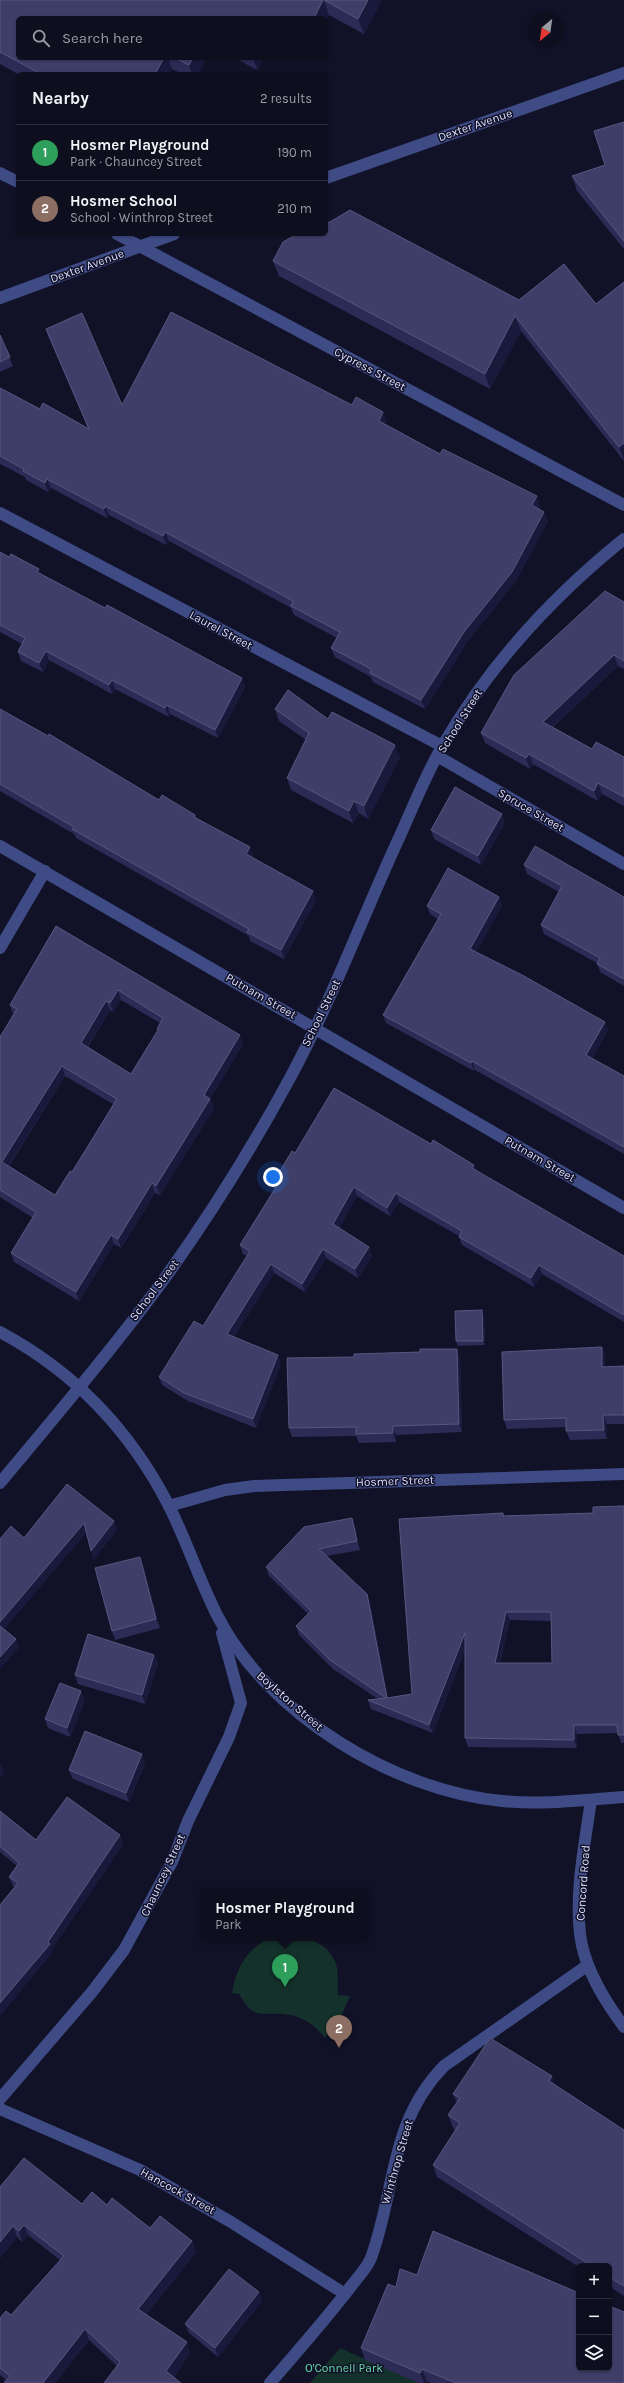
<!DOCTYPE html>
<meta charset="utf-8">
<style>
body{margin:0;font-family:Karla,sans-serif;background:#161727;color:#f1f3f6}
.controls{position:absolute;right:12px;bottom:12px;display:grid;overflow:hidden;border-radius:6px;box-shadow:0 1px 3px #0004}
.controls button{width:36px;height:36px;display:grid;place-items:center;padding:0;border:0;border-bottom:1px solid #2d2e3c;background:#0d0e1e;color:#f1f3f6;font:20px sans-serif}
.compass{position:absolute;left:528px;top:12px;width:36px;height:36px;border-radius:50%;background:#0d0e1e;box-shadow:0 1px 3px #0004;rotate:209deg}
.you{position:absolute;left:273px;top:1177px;width:14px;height:14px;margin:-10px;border:3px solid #fff;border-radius:50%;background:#1a73e8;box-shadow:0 0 0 6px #1a73e833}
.badge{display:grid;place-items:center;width:26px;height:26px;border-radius:50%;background:#0b8043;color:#fff;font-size:13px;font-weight:700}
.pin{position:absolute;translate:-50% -33px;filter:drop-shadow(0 1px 2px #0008)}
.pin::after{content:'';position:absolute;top:21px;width:14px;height:12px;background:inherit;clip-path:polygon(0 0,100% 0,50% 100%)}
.popup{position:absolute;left:201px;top:1889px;width:168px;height:52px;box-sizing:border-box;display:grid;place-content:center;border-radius:6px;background:#0d0e1e;filter:drop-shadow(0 1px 3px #0005);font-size:13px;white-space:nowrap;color:#9a9ca4}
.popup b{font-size:15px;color:#f1f3f6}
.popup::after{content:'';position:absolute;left:50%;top:100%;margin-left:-8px;border:8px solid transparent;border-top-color:#0d0e1e}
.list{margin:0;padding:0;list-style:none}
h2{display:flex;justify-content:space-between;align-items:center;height:52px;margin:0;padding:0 16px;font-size:17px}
h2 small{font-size:13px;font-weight:400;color:#9a9ca4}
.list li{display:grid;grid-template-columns:26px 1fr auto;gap:12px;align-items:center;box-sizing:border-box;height:56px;padding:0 16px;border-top:1px solid #2d2e3c}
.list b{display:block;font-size:15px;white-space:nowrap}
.list p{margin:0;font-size:13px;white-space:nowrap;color:#9a9ca4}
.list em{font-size:13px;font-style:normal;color:#9a9ca4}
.icon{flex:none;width:22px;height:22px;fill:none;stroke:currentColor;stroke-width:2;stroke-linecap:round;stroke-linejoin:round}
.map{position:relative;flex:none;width:624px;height:2383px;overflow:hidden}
.search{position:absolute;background:#0d0e1e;box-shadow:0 1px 3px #0004;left:16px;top:16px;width:312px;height:44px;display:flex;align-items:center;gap:10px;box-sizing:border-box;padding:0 14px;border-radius:6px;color:#9a9ca4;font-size:15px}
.panel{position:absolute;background:#0d0e1e;box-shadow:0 1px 3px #0004;left:16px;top:72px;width:312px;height:164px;border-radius:6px}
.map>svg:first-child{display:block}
.green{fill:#14322b}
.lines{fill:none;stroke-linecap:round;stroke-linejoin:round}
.minor{stroke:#3e4b85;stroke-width:12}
.wall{fill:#2b2b56;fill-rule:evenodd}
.shaded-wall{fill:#19193c}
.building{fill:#3e3e68;stroke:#56577f;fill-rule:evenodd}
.labels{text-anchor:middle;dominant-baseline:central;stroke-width:3;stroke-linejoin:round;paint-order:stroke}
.street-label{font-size:12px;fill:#daddfe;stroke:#111228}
.park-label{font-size:12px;fill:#68dca6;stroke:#111228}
</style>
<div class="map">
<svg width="624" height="2383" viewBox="0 0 624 2383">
<rect width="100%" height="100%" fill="#111228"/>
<!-- green -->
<g class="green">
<path d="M271,1938H278L282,1943C304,1935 326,1939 336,1964C339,1973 337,1985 338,1995L350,1996L339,2021L325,2038C314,2024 301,2015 283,2014C259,2012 254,2020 239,1994L232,1993C236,1969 247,1947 271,1938Z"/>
<path d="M340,2348L419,2383H310Z"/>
</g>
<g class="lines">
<!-- minor -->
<g class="minor">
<path d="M0,173L18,182"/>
<path d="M326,178L624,73"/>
<path d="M117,234L624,505"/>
<path d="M0,298L174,234"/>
<path d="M0,513L442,746"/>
<path d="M437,756L624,864"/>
<path d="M0,846L624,1208"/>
<path d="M0,948L45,871"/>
<path d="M0,1332C75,1372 129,1429 168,1504C187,1541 199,1580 218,1617C268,1714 394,1791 502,1801C543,1805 583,1800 624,1797"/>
<path d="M0,1483C55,1417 111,1351 162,1282C209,1217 252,1148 290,1078C332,1000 362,918 399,838C413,807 426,774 443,745C489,666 553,596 624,539"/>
<path d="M169,1506L225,1490L254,1486L624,1474"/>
<path d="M591,1800C585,1843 575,1890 580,1934C584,1968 604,2000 624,2027"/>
<path d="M0,2099L92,1992L124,1950L172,1862L188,1821L229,1737L241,1703L222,1633"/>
<path d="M0,2109L140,2170L231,2222L345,2294"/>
<path d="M270,2383C298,2351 326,2319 352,2285C358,2277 367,2268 371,2258C396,2190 389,2122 444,2066L588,1965"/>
</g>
</g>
<!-- wall -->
<g class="wall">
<path d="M0,0H382L364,34L329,15L326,18H18V58H206L198,74H182L172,69L169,74H18L0,64Z"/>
<path d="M235,58H263L257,70Z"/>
<path d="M624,122V249L577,191L572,176L605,165Z"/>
<path d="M273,261L519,300L596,304L624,282V461L521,331L490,389L279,276Z"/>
<path d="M46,329L122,405H352L387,421L385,424L440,454L540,506L539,509L548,521L516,581L468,641L425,709L373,682L371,677L335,657L331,648L337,638L294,615L291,608L169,541L166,545L109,515L107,518L51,488L48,492L26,480L25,477L0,464V388L40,409L88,428L49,338Z"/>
<path d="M0,335L13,366L0,372Z"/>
<path d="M0,552L245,687L218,738L170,714L169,717L115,689L112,694L49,660L43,672L21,661L18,652L22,644L0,632Z"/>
<path d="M624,602V669L618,666L553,727L592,749L624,757V806L602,794L598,801L533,764L530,769L485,743L481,733Z"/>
<path d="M0,709L159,800L195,815L197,819L253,856L252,858L316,900L284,959L250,941L249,936L76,838L74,834L0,791Z"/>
<path d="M275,709L328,719L400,757L368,819L359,813L353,823L291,790L287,778L306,740L279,721Z"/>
<path d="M505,823L481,865L434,839L431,830Z"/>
<path d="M524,865L624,897V986L600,972L597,963L544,934L541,925L559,892L527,874Z"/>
<path d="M499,897L502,906L476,952L608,1030L592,1059L624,1076V1154L475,1070L474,1071L386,1023L383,1015L438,919L430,914L427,906Z"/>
<path d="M56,926L243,1044L210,1099L214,1108L160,1195L155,1193L121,1248L114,1244L79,1301L14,1262L11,1253L33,1218L0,1197V1037L13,1015L10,1005ZM121,1000L160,1023L157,1029L158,1031L131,1074L88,1047L110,1010L113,1012ZM65,1076L113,1104L72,1172L55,1195L9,1166Z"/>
<path d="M431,1144L474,1165L476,1171L624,1256V1322L542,1274L534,1287L462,1245L459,1236L399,1202L390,1216L357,1196L339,1228L372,1256L358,1278L326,1258L305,1292L274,1273L234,1337L281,1364L256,1428L188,1401L162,1385L159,1377L203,1326L247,1256L243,1254L240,1245L274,1190L272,1184L295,1153Z"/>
<path d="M484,1315L485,1345L458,1346L456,1341Z"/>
<path d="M602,1347L605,1356V1367L624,1366V1424H607V1439L570,1440L566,1431V1427L507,1429L504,1420Z"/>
<path d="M460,1358L462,1432L396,1435V1442L359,1443L356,1436L292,1437L289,1428Z"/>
<path d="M624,1506V1743H621L618,1733L577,1734V1748L468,1747L465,1738V1650L433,1733L371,1709L368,1700L378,1699L333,1669L299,1635L296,1626L308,1614L269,1576L266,1567L352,1518L355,1527L360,1550L327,1556L367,1594L370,1603L388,1698L412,1694L503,1513L504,1516L593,1513ZM510,1620L551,1621L552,1663H500Z"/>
<path d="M143,1566L160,1628L115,1640L112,1631Z"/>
<path d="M154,1655L158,1664L145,1704L78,1684L75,1675Z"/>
<path d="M85,1700L70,1737L48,1728L45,1719Z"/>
<path d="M145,1763L129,1802L73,1779L69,1770Z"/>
<path d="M0,1811L36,1840L120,1835L123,1844L52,1949L53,1952L15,1887L13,1886L9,1877L17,1866L0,1852Z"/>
<path d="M555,2085L624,2130V2296L609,2286V2266H579V2267L437,2177L433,2165L455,2130L453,2128L448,2115L457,2103L453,2094Z"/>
<path d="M0,2187L82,2204L107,2205L150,2228L192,2241L196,2252L146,2315L190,2353L174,2377L117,2366L89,2340L55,2383H4L6,2380L0,2375V2318L11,2315L60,2260L28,2235L22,2242L17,2237L0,2258Z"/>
<path d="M417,2275L624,2383H431L427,2381L426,2383H419L365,2360L361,2348L396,2287Z"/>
<path d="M259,2292L262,2301L218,2357L189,2333L185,2324Z"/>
</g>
<!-- shaded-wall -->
<g class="shaded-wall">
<path d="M324,0L329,15L326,21V18H314Z"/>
<path d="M368,0H382L364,34L358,19Z"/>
<path d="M164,58H168L172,69L169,74H155Z"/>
<path d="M193,58H206L198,74H192L189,65Z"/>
<path d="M253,58H263L257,70Z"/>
<path d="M515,316L521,331L490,389L485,374Z"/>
<path d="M383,412L387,421L382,430L379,421Z"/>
<path d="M624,443V460L619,447Z"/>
<path d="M47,479L51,488L48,492L45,483Z"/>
<path d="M537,496L540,506L536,514L532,505Z"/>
<path d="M105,506L109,515L107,518L104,509Z"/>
<path d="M544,512L548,521L516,581L468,641L425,709L421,700L464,632Z"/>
<path d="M165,532L169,541L166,545L163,536Z"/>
<path d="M39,569L43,578L37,572Z"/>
<path d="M46,651L49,660L43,672L39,663Z"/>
<path d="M614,655L618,666L547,732L543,722Z"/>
<path d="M242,678L245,687L218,738L215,730Z"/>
<path d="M112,680L115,689L112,694L109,685Z"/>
<path d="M167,705L170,714L169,717L165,708Z"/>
<path d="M395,745L400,757L368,819L364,806Z"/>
<path d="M529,754L533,764L530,769L526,758Z"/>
<path d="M598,783L602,794L598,801L594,791Z"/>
<path d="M354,801L359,813L353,823L349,811Z"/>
<path d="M502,814L505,823L481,865L478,856Z"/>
<path d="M250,847L253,856L249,863L246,854Z"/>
<path d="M313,891L316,900L284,959L281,950Z"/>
<path d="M499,897L502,906L473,958L470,949Z"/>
<path d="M118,990L121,1000L113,1012L110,1003Z"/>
<path d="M106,1001L110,1010L84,1052L81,1043Z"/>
<path d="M605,1022L608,1030L589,1064L586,1055Z"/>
<path d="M240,1035L243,1044L207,1104L204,1095Z"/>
<path d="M472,1061L475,1070L474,1071L471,1063Z"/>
<path d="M62,1066L65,1076L5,1171L2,1162Z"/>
<path d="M210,1099L214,1108L160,1195L156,1186Z"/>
<path d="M474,1165L477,1173L472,1168Z"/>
<path d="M152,1183L155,1193L121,1248L118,1239Z"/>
<path d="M354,1187L357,1196L336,1233L333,1224Z"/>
<path d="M396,1193L399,1202L390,1216L387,1208Z"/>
<path d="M111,1235L114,1244L79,1301L76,1292Z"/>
<path d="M369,1247L372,1256L358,1278L355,1269Z"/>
<path d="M323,1249L326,1258L305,1292L302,1284Z"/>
<path d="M271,1264L274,1273L230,1343L227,1334Z"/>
<path d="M539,1265L542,1274L534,1287L531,1278Z"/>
<path d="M482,1310L484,1315L485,1345L483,1341Z"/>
<path d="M602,1347L605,1356V1376L602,1367Z"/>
<path d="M457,1349L460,1358L462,1432L459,1424Z"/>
<path d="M278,1355L281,1364L256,1428L253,1419Z"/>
<path d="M603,1415L607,1424V1439L604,1430Z"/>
<path d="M393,1426L396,1435V1442L393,1433Z"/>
<path d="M352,1518L355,1527L360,1550L357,1541Z"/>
<path d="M114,1521L117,1530L94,1560L91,1551Z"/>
<path d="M84,1523L87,1532L1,1633L0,1629V1622Z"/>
<path d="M140,1557L143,1566L160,1628L156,1619Z"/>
<path d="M367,1594L370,1603L390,1706L387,1698Z"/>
<path d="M506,1612L510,1620L498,1672L495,1663Z"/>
<path d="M465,1633L468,1642L433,1733L429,1725Z"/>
<path d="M16,1639L19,1648L0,1669V1657Z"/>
<path d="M154,1655L158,1664L145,1704L142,1695Z"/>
<path d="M81,1691L85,1700L70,1737L67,1728Z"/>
<path d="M574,1725L577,1734V1748L574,1740Z"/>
<path d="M142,1754L145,1763L129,1802L126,1793Z"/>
<path d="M1,1764L4,1772L0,1778V1765Z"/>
<path d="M120,1835L123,1844L52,1949L53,1952L0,2016V2003L48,1942Z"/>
<path d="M552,2076L557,2089L549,2081Z"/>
<path d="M24,2225L28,2235L22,2242L19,2231Z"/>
<path d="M13,2226L17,2237L0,2258V2242Z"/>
<path d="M192,2241L196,2252L142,2320L138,2309Z"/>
<path d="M259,2292L262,2301L218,2357L215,2348Z"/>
<path d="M85,2329L89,2340L55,2383H43Z"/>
<path d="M187,2342L190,2353L170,2382L166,2371Z"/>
<path d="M422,2369L427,2381L426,2383H424L420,2373Z"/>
</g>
<!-- building -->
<g class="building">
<path d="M0,0H323L314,18H274L271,17V18H18V58H164L155,74H41L0,52Z"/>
<path d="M324,0H368L358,19Z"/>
<path d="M175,58H193L189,65Z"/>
<path d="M624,122V241L572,176L605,165L594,131Z"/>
<path d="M350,210L519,300L564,264L596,304L624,282V443L619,447L515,316L485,374L273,261L283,242L297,234H326V223L330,222Z"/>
<path d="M171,312L352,405L356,397L383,412L379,421L440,454L443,449L537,496L532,505L544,512L512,572L464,632L421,700L370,673L371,669L331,648L340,632L291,606L293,601L165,532L163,536L105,506L104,509L47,479L45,483L23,471L24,469L0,456V388L40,409L43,403L89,429L46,329L82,313L122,405Z"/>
<path d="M0,335L10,357L0,362Z"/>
<path d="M0,552L9,557L11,554L39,569L37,572L105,608L107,605L242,678L215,730L167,705L165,708L112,680L109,685L46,651L39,663L18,652L25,638L0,625Z"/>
<path d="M605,591L624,602V661L614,655L543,722L592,749L596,742L624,757V797L598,783L594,791L529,754L526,758L481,733L514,675Z"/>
<path d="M288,690L328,719L332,712L395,745L364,806L354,801L349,811L287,778L309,733L275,709Z"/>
<path d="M0,709L48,736L49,734L159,800L162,795L195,815L194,817L250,847L246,854L313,891L281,950L247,932L249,929L72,829L74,827L0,784Z"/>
<path d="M455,787L502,814L478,856L431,830Z"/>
<path d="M535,846L624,897V979L597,964L600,958L541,925L562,886L524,865Z"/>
<path d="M448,868L499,897L470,949L524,976L605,1022L586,1055L624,1076V1147L472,1061L471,1063L383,1015L441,914L427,906Z"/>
<path d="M56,926L240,1035L204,1095L210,1099L156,1186L152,1183L118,1239L111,1235L76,1292L11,1253L36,1212L0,1190V1037L17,1009L10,1005ZM118,990L163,1018L157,1029L158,1030L131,1074L81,1043L106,1001L110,1003ZM62,1066L117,1099L72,1172L70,1171L55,1195L2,1162Z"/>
<path d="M334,1088L431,1144L433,1140L474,1165L472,1168L624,1256V1315L539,1265L531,1278L459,1237L462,1231L396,1193L387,1208L354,1187L333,1224L369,1247L355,1269L323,1249L302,1284L271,1264L227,1334L278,1355L253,1419L184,1393L159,1377L194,1321L203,1326L250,1251L240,1245L276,1187L272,1184L292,1151L295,1153Z"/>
<path d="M482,1310L483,1341H456L455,1311Z"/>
<path d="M602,1347V1367L624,1366V1415H603L604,1430L566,1431V1418L504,1420L502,1352Z"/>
<path d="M420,1349H457L459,1424L393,1426V1433L356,1434V1427L289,1428L287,1358L354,1357V1354L420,1352Z"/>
<path d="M67,1484L114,1521L91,1551L84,1523L0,1622V1539L11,1526L24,1538Z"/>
<path d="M624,1506V1735H618L617,1725H574V1740L465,1738V1633L429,1725L368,1700L386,1698L330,1660L296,1626L311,1611L266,1567L304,1527L352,1518L357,1541L319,1549L367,1594L387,1698L412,1694L399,1519L503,1513V1516L593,1513V1507ZM506,1612H551L552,1663H495Z"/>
<path d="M140,1557L156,1619L112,1631L95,1568Z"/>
<path d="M0,1626L16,1639L0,1657Z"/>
<path d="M88,1634L154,1655L142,1695L75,1675Z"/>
<path d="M60,1683L81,1691L67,1728L45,1719Z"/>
<path d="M85,1731L142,1754L126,1793L69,1770Z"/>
<path d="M67,1797L120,1835L48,1942L50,1944L0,2003V1905L18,1883L9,1877L19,1863L0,1846V1811L36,1840Z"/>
<path d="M490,2038L552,2076L549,2081L624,2130V2286L609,2277V2266H592L433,2165L460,2123L448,2115L460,2098L453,2094Z"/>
<path d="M24,2158L82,2204L92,2192L107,2205L112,2198L150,2228L160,2216L192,2241L138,2309L187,2342L166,2371L181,2383H104L120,2362L85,2329L43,2383H4L10,2376L0,2368V2318L6,2311L11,2315L64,2256L24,2225L19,2231L13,2226L0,2242V2187Z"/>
<path d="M433,2231L579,2293V2368H609V2306L624,2312V2383H456L422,2369L420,2373L361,2348L388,2284L396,2287L400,2269L417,2275Z"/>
<path d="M229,2269L259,2292L215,2348L185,2324Z"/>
</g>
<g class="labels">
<!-- street labels -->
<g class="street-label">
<text transform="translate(475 125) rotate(-19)">Dexter Avenue</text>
<text transform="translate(87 266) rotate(-20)">Dexter Avenue</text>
<text transform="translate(370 369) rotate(28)">Cypress Street</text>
<text transform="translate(221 630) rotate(28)">Laurel Street</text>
<text transform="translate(460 721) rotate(-58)">School Street</text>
<text transform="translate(531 810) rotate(30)">Spruce Street</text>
<text transform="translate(261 996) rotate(30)">Putnam Street</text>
<text transform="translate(321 1013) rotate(-64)">School Street</text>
<text transform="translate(540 1159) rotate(30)">Putnam Street</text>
<text transform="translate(154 1290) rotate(-53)">School Street</text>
<text transform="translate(395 1481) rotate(-2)">Hosmer Street</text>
<text transform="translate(290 1701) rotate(41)">Boylston Street</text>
<text transform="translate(163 1875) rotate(-65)">Chauncey Street</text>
<text transform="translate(583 1883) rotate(-86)">Concord Road</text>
<text transform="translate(397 2162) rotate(-74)">Winthrop Street</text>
<text transform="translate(178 2191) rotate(29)">Hancock Street</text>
</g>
<!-- park labels -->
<g class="park-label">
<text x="344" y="2368">O'Connell Park</text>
</g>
</g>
</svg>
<div class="controls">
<button>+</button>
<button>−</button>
<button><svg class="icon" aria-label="layers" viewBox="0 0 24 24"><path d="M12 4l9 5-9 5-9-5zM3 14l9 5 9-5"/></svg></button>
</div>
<svg class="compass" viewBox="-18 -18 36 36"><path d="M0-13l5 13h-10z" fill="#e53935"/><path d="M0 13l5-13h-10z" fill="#9a9ca4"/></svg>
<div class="you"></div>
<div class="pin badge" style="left:285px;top:1987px;background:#2e9e5b">1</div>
<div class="popup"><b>Hosmer Playground</b>Park</div>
<div class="pin badge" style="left:339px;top:2048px;background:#8d6e63">2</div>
<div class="search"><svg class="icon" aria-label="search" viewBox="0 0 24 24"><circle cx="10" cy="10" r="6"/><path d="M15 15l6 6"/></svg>Search here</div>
<section class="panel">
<h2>Nearby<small>2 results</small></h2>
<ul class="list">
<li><span class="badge" style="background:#2e9e5b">1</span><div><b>Hosmer Playground</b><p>Park · Chauncey Street</p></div><em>190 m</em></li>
<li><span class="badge" style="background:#8d6e63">2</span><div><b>Hosmer School</b><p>School · Winthrop Street</p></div><em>210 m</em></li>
</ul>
</section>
</div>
